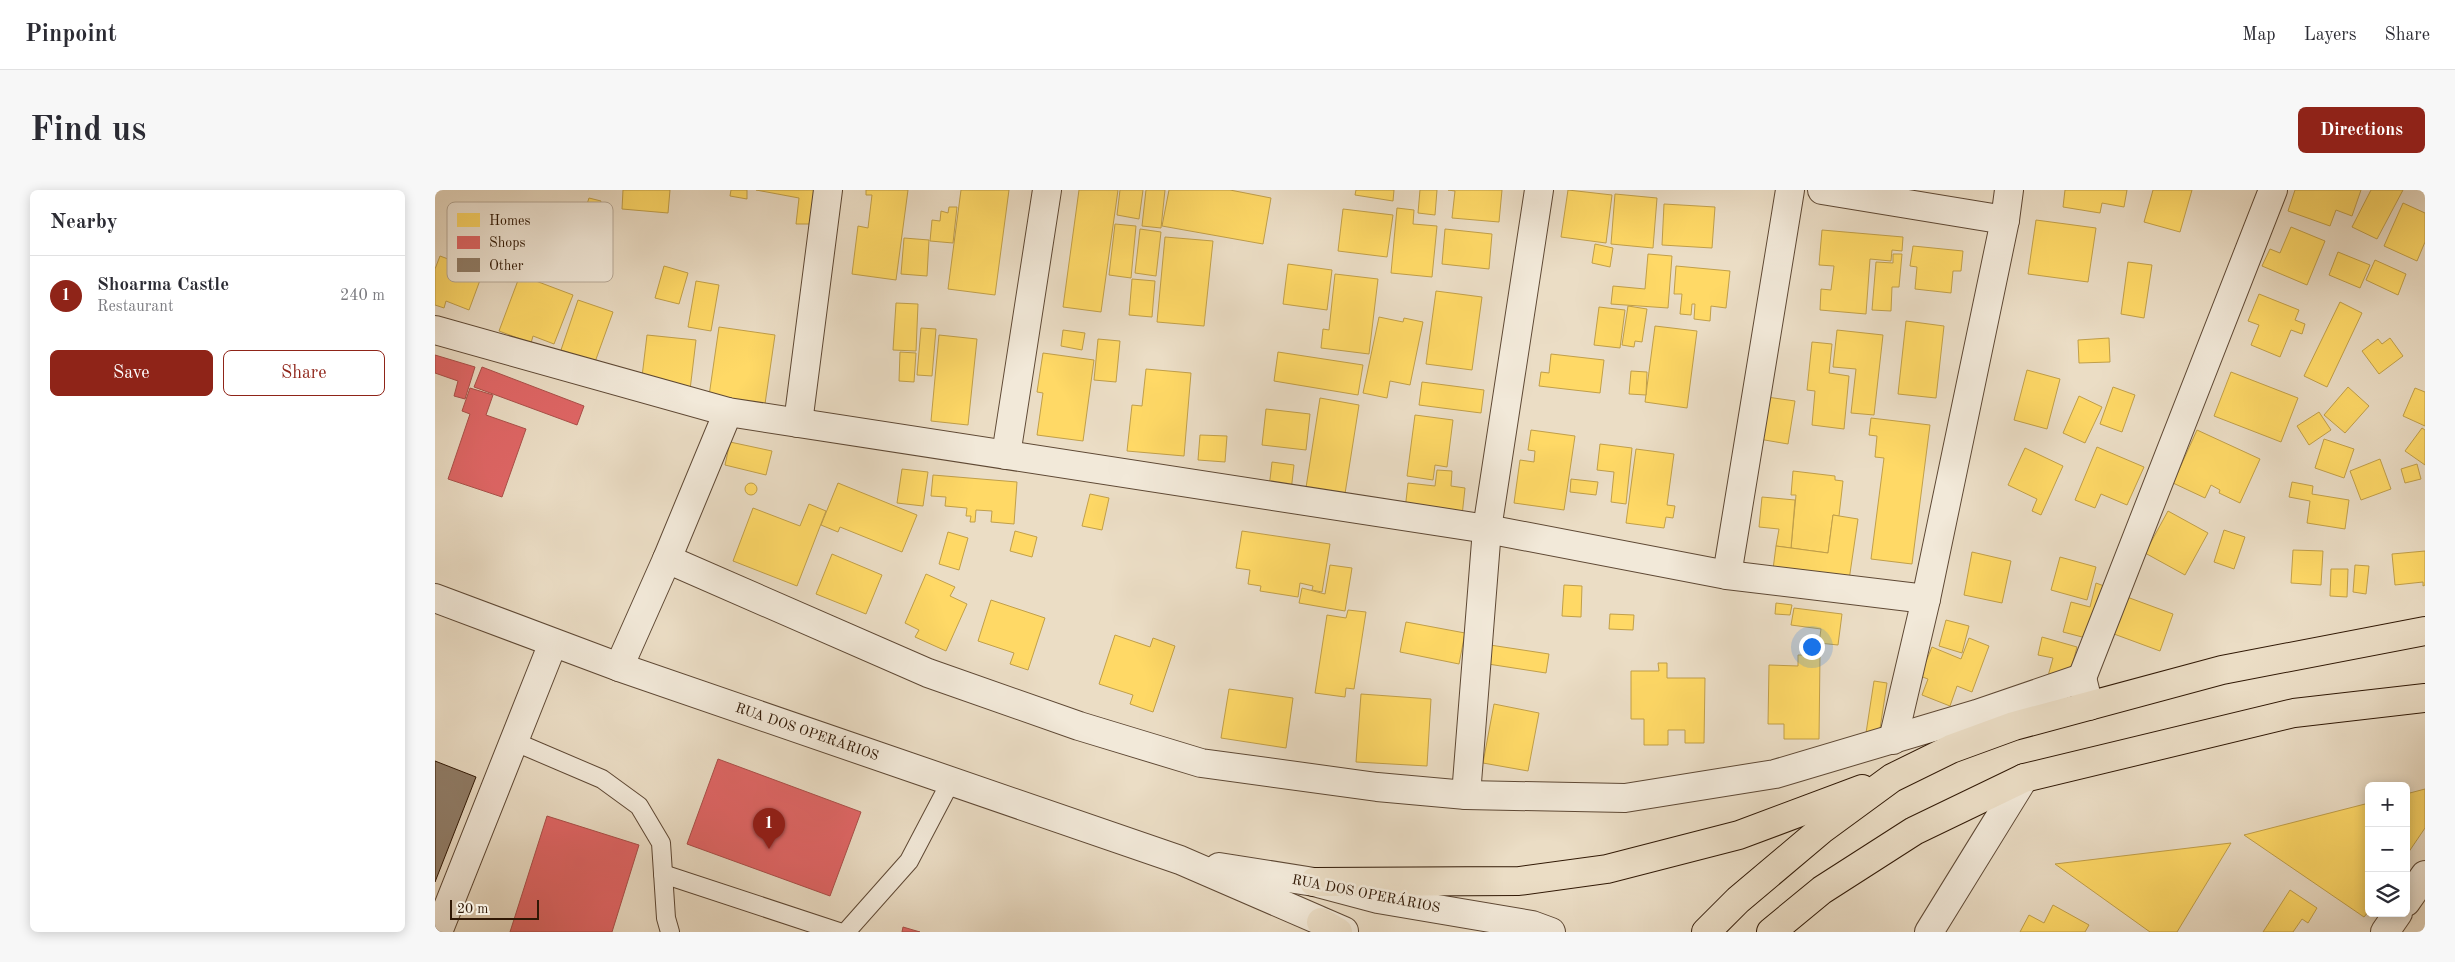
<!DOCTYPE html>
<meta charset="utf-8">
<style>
body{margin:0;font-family:"Old Standard TT",serif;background:#f7f7f7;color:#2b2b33}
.controls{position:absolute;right:15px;bottom:15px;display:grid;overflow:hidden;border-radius:8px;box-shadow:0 2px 12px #0003}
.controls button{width:45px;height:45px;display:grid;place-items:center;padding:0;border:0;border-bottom:1px solid #e1e1e2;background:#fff;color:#2b2b33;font:25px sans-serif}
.scale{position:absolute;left:15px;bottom:12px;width:89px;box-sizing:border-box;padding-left:5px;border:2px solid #301805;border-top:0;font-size:14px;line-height:18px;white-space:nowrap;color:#301805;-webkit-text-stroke:4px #f2e9d9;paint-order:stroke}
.you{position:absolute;left:1376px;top:456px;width:18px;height:18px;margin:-12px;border:4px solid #fff;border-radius:50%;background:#1a73e8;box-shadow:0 0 0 8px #1a73e833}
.badge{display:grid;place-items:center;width:32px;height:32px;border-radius:50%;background:#8f2418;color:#fff;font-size:16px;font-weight:700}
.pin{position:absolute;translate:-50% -41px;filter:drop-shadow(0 1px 2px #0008)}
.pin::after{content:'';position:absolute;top:26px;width:18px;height:15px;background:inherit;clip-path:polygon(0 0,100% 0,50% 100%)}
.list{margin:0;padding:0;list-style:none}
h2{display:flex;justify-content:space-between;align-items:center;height:65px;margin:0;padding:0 20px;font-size:21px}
h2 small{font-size:16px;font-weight:400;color:#7c7c81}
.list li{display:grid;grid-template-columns:32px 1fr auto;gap:15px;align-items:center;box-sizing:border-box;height:80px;padding:0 20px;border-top:1px solid #e1e1e2}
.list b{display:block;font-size:19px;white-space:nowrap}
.list p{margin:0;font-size:16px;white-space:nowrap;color:#7c7c81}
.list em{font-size:16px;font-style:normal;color:#7c7c81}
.actions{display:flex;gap:10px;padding:15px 20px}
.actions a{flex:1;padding:11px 0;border:1px solid #8f2418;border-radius:8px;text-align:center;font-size:18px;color:#8f2418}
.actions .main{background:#8f2418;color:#fff}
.icon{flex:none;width:28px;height:28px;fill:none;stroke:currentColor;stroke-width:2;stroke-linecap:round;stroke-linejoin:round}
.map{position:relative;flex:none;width:1990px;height:742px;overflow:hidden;border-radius:8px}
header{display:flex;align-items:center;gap:30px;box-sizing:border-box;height:70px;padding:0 25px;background:#fff;border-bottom:1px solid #e1e1e2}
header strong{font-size:24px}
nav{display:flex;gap:28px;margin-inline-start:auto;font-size:18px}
.intro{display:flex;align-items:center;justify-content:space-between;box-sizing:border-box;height:120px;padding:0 30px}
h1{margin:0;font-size:35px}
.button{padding:12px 22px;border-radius:8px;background:#8f2418;color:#fff;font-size:18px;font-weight:700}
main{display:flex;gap:30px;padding:0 30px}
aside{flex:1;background:#fff;border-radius:8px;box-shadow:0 2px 12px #0003}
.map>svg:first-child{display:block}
.homes{fill:#ffd966;stroke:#c19f49}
.shops{fill:#e06666;stroke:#ab4f49}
.building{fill:#917e69;stroke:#301805}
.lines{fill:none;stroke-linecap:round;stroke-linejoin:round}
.service-casing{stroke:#5f4935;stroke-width:20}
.minor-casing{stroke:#5f4935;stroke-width:30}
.tertiary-casing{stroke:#5f4935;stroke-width:30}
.trunk-casing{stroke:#301805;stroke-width:30}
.service{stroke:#f2e9d9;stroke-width:18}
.minor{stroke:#f2e9d9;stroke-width:28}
.tertiary{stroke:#f2e9d9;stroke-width:28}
.trunk{stroke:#ebddc5;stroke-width:28}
.labels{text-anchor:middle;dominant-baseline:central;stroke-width:5;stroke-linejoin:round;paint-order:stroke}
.street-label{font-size:14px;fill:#301805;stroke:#f2e9d9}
.key{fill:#f2e9d9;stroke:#b8aa99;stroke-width:1}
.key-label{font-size:14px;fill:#301805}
</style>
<header>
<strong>Pinpoint</strong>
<nav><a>Map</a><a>Layers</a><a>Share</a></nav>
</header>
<div class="intro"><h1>Find us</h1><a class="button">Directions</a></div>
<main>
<aside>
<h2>Nearby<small></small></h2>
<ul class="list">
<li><span class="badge">1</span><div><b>Shoarma Castle</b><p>Restaurant</p></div><em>240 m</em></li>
</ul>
<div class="actions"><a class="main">Save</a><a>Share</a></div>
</aside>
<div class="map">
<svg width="1990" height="742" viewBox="0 0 1990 742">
<rect width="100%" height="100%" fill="#ebddc5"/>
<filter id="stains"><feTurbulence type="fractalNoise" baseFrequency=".004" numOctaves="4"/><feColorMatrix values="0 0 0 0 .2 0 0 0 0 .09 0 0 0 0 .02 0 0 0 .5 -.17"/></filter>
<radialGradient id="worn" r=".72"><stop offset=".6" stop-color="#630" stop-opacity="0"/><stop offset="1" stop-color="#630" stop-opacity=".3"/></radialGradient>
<!-- homes -->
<g class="homes">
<path d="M188,0H235L233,23L187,19Z"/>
<path d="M296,0H312V9L295,6Z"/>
<path d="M321,0H384L379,34H361L364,8Z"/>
<path d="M431,0H473L461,90L417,84L423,36L433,38L437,5H431Z"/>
<path d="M526,0H574L560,105L513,99Z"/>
<path d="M644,0H683L666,122L628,117Z"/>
<path d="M685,0H708L704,29L682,25Z"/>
<path d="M711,0H730L726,38L707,36Z"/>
<path d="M734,0H795L836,8L828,54L727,36Z"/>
<path d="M921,0H959L958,11L920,5Z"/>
<path d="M985,0H1002L1000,25L983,23Z"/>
<path d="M1067,0L1064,32L1017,28L1020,1L1013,0Z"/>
<path d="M1133,0L1177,5L1171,53L1126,47Z"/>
<path d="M1630,0H1692L1689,17L1667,13L1665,23L1628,17Z"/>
<path d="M1718,0H1757L1745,42L1709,32Z"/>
<path d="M1860,0H1926L1917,26L1901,20L1895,36L1853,21Z"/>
<path d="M1936,0H1968L1942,49L1917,37Z"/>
<path d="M1180,4L1222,8L1218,58L1176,54Z"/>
<path d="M154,8L166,11L153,55L91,37L97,14L147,29Z"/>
<path d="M1968,13L1990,23V52L1982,71L1949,56Z"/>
<path d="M1229,14L1280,17L1277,58L1227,55Z"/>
<path d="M514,17H522L518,53L495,51L497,30L505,31L506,21L513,23Z"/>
<path d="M962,18L979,20L978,34L1002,36L997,87L956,83Z"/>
<path d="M908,19L958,25L952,67L903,61Z"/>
<path d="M1601,30L1661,38L1653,92L1593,84Z"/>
<path d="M680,34L701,36L696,88L674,85Z"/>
<path d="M1856,37L1890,51L1872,95L1827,76L1835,59L1845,63Z"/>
<path d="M705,39L726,42L721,86L700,83Z"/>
<path d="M1010,39L1057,44L1054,79L1007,74Z"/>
<path d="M1387,40L1468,47L1467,61L1457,60L1456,71L1435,69L1431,124L1385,120L1386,99L1396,100L1399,76L1384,75Z"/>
<path d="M730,47L778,51L769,136L722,132Z"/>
<path d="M469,48L494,50L492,86L466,84Z"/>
<path d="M1160,54L1178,58L1175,77L1157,73Z"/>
<path d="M1478,56L1528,61L1526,81H1518L1516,103L1480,99L1482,77L1475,76Z"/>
<path d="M1903,62L1935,75L1925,98L1894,85Z"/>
<path d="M1213,64L1237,66L1233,118L1176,114L1178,96L1210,99Z"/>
<path d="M1458,64H1467L1464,97H1457L1456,121L1437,120L1441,72L1458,73Z"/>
<path d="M5,66L48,82L34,120L11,111L9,118L0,115V79Z"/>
<path d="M1940,70L1971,84L1963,105L1931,90Z"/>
<path d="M1693,72L1717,75L1709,128L1686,124Z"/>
<path d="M853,74L897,80L892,120L848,114Z"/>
<path d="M229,76L253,83L244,114L220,108Z"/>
<path d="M1241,76L1295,81L1291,118L1276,116L1275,131L1259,129L1260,114H1257L1256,125L1245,124L1247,104H1239Z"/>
<path d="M900,84L943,89L934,164L886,158L888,139L894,140Z"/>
<path d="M85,85L138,105L119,154L98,146L96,153L64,141Z"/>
<path d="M697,89L720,91L717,127L694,125Z"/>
<path d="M261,91L284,95L276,141L253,137Z"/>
<path d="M1001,101L1047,107L1037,180L991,174Z"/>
<path d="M1824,104L1864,120L1860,130L1870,134L1867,144L1856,140L1845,167L1816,155L1824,135L1813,131Z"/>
<path d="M143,110L178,122L160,172L126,160Z"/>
<path d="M1905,112L1927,123L1892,197L1869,186Z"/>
<path d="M461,113L483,114L481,161L458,160Z"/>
<path d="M1193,116L1212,119L1207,152L1200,151L1199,157L1187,155Z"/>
<path d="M1164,117L1190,120L1185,158L1159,155Z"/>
<path d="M944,127L968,132L969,128L988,132L975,195L955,191L952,208L928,203Z"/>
<path d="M1471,131L1509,136L1501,208L1463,204Z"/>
<path d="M1220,136L1262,141L1252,218L1210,212Z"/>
<path d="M284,137L340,145L330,214L274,206Z"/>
<path d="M486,138L501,139L497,186L482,185Z"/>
<path d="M628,140L650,143L647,160L626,156Z"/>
<path d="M1402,140L1448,145L1439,225L1416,223L1421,179L1398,177Z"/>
<path d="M212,145L261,150L255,200L206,195Z"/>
<path d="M504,145L542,149L533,235L496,231Z"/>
<path d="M1674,148L1675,172L1644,173L1643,150Z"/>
<path d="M1955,148L1968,166L1944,184L1927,161L1943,149L1947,154Z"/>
<path d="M663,149L685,151L681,192L659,190Z"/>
<path d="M1377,152L1397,154L1394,183L1414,186L1409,239L1377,235L1380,201L1372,200Z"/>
<path d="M465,162L481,163L479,192L464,191Z"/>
<path d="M843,162L928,175L923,205L839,191Z"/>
<path d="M608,163L659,170L648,251L602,245L608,203L602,202Z"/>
<path d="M1116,164L1169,170L1165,203L1104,196L1106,182L1114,183Z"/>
<path d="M711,179L756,183L749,266L692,261L697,215L707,216Z"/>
<path d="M1592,180L1625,189L1612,239L1579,230Z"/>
<path d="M1196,181L1212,182L1211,205L1194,204Z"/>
<path d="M1796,182L1863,208L1846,252L1779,226Z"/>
<path d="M987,192L1049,200L1046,223L984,215Z"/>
<path d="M1678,197L1700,205L1687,242L1665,234Z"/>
<path d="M1913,197L1934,216L1910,243L1889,225Z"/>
<path d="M1980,198L1990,202V236L1968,226Z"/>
<path d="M1325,206L1360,211L1353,254L1318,248Z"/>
<path d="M1644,206L1667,217L1650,253L1628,243Z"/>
<path d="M885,208L924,215L909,310L870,304Z"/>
<path d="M831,219L875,224L871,260L827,255Z"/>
<path d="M1884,222L1896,240L1874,255L1862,236Z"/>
<path d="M980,225L1018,230L1012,277L1000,275L998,290L972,286Z"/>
<path d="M1436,228L1495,235L1477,374L1436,369L1449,268L1440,267L1442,246L1434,245Z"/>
<path d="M1987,238L1990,240V275L1970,261Z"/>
<path d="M1096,240L1140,246L1129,320L1079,313L1085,270L1099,272L1100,261L1093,260Z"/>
<path d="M1762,240L1825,269L1805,313L1784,303L1785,300L1776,295L1770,308L1738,293Z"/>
<path d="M765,245L792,246L790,272L763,270Z"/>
<path d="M1889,249L1919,259L1909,288L1880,278Z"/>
<path d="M295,252L337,261L331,285L290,275Z"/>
<path d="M1165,254L1197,258L1191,314L1176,312L1179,282L1162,280Z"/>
<path d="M1662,257L1709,277L1692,315L1666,304L1660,318L1640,310Z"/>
<path d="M1590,258L1628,276L1606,325L1597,321L1602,309L1573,295Z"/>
<path d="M1201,259L1239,264L1232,315L1240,316L1238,328L1231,327L1229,338L1191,333Z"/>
<path d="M1945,269L1956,299L1926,310L1915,281Z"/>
<path d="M837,272L859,275L856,301L834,298Z"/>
<path d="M1982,274L1986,289L1970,293L1966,279Z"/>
<path d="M467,279L493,282L488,316L462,313Z"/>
<path d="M1002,280L1017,281L1016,296L1030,298L1027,326L970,320L973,293L1000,296Z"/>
<path d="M1358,281L1400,286V290L1408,291L1404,326L1398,325L1393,363L1356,358L1361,305H1356Z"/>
<path d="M498,285L582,292L579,334L556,332L557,321L541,320L540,332H535L536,326H531L532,318L510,316L511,307L496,306Z"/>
<path d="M1136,289L1163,292L1161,305L1135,302Z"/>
<path d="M1857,292L1878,296L1877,304L1914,310L1910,339L1872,333L1875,311L1854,307Z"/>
<circle cx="316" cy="299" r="6"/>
<path d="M403,293L482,325L467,362L405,337L403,342L386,335Z"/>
<path d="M655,304L674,308L667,340L647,336Z"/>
<path d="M1327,307L1360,310L1356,358L1341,356L1344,339L1324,337Z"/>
<path d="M374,314L391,321L362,396L298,371L318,318L365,336Z"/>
<path d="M1733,321L1773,343L1750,385L1710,363Z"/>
<path d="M1398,325L1423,329L1413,397L1337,387L1341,356L1393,363Z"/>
<path d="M1789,340L1810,347L1799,379L1779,372Z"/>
<path d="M580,341L602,347L597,367L575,361Z"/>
<path d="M807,341L895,354L887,402L877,400L878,396L865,393L863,407L825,401L826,396L813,394L815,380L801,378Z"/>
<path d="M513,342L533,348L524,380L504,374Z"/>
<path d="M1858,360L1888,361L1886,395L1856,393Z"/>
<path d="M1990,361V395L1988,396V392L1960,395L1957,364Z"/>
<path d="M1537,362L1576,371L1567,413L1529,405Z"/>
<path d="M397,364L447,385L431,424L381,404Z"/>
<path d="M1625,367L1661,377L1652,410L1616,400Z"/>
<path d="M895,375L917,378L910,421L864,413L867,398L890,404Z"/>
<path d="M1920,375L1934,376L1931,404L1918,402Z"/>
<path d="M1896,379H1913L1912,407L1895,406Z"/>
<path d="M491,384L520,397L515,406L532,414L511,461L480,447L484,440L470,433Z"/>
<path d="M1661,393L1669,396L1655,449L1628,442L1636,412L1655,417Z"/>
<path d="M1129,395L1147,396L1146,427L1127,426Z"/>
<path d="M1692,407L1738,424L1725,461L1679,444Z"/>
<path d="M556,410L610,428L593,480L575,474L579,463L543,451Z"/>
<path d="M1341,413L1357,415L1355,425L1340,424Z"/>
<path d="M1359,418L1407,424L1403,455L1384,453L1386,439L1356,435Z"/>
<path d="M913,420L931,422L919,499L911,498L910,507L880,503L892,425L911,428Z"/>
<path d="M1175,424L1199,425L1198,440L1174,439Z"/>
<path d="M1511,430L1534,436L1527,463L1504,456Z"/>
<path d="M971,432L1030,443L1024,474L965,462Z"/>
<path d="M680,445L715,457L718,448L740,456L718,522L695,514L698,505L664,494Z"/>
<path d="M1607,447L1642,457L1633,491L1613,486L1618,468L1603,465Z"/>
<path d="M1534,448L1554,456L1537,502L1522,496L1515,516L1487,505L1493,489L1485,486L1497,457L1526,469Z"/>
<path d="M1055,455L1114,464L1111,483L1053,474Z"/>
<path d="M1363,465H1385L1384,549H1349V534H1333L1334,475L1363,476Z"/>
<path d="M1223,473H1232V488H1270L1269,553H1250V540H1233V555H1209V529H1196V481H1224Z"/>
<path d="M1439,491L1452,493L1444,545L1431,543Z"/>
<path d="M794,499L858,508L851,558L786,548Z"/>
<path d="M926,504L996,509L992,576L921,572Z"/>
<path d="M1059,514L1104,523L1093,581L1048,573Z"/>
<path d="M1990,599V638L1971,666V604Z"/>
<path d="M1934,613V721L1929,727L1809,645Z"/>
<path d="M1796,653L1742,742H1715L1620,674Z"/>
<path d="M1855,700L1882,718L1873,733L1867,729L1858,742H1828Z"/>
<path d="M1618,715L1654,735L1650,742H1585L1594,725L1609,733Z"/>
</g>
<!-- shops -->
<g class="shops">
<path d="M0,165L40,177L30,209L19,206L23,191L0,183Z"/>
<path d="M47,177L149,216L142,235L39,197Z"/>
<path d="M35,198L58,205L51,225L91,239L67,307L13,289L35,224L27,221Z"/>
<path d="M283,569L426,622L395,706L252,654Z"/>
<path d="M112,626L204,655L177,742H75Z"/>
<path d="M468,737L485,742H467Z"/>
</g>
<!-- building -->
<path class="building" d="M0,571L41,587L0,692Z"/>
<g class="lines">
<defs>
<g id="service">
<path d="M78,551L167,589L204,616L226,653L231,728L235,742"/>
<path d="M228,684L404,742"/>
<path d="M411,742L474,671L516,591"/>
</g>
<g id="minor">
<path d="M1387,0L1570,30"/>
<path d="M0,140L293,222L1052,339L1292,385L1491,409"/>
<path d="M363,233L393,0"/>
<path d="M571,265L612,0"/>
<path d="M232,369L493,483L644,536L766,573L942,597L1031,605L1190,608L1340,584L1542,524L1647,488L1654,516"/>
<path d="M1292,385L1355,0"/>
<path d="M184,477L232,369L293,222"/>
<path d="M1647,488L1838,0"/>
<path d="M1458,550L1491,409L1570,30L1574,0"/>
<path d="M1031,605L1052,339L1104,0"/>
<path d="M1971,712L1990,685"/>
<path d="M3,742L118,453"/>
<path d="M1494,742L1589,588"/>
<path d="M1950,742L1963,723"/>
</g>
<g id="tertiary">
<path d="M0,408L184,477L745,670L909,741"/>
<path d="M784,677L879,692L943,709L1097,735L1116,742"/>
</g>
<g id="trunk">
<path d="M879,692L1084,691L1172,679L1304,645L1427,599"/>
<path d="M886,732L903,742"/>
<path d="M1271,742L1303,710L1386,640L1457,588L1516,559L1579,536L1787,480L1990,441"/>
<path d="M1336,742L1387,700L1479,641L1589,588L1859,523L1990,508"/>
</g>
</defs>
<!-- service casing -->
<use href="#service" class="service-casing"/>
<!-- minor casing -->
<use href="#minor" class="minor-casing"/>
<!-- tertiary casing -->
<use href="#tertiary" class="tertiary-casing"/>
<!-- trunk casing -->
<use href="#trunk" class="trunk-casing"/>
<!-- service -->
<use href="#service" class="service"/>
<!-- minor -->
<use href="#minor" class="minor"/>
<!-- tertiary -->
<use href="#tertiary" class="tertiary"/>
<!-- trunk -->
<use href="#trunk" class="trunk"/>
</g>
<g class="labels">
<!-- street labels -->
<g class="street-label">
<text transform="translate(372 542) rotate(19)">RUA DOS OPERÁRIOS</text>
<text transform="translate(931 704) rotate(11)">RUA DOS OPERÁRIOS</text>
</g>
</g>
<!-- legend -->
<rect x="12" y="12" width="166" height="80" rx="8" class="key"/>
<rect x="22" y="23" width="23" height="14" fill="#ffd966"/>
<rect x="22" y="46" width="23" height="13" fill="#e06666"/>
<rect x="22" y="68" width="23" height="14" fill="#917e69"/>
<g class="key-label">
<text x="54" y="35">Homes</text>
<text x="54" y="57">Shops</text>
<text x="54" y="80">Other</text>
</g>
<rect width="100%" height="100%" filter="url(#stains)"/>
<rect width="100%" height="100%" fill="url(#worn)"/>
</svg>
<div class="controls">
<button>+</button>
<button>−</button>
<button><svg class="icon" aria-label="layers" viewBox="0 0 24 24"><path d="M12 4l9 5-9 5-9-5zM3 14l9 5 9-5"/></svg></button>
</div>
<div class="scale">20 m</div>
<div class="you"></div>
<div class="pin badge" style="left:334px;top:659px">1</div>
</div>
</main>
